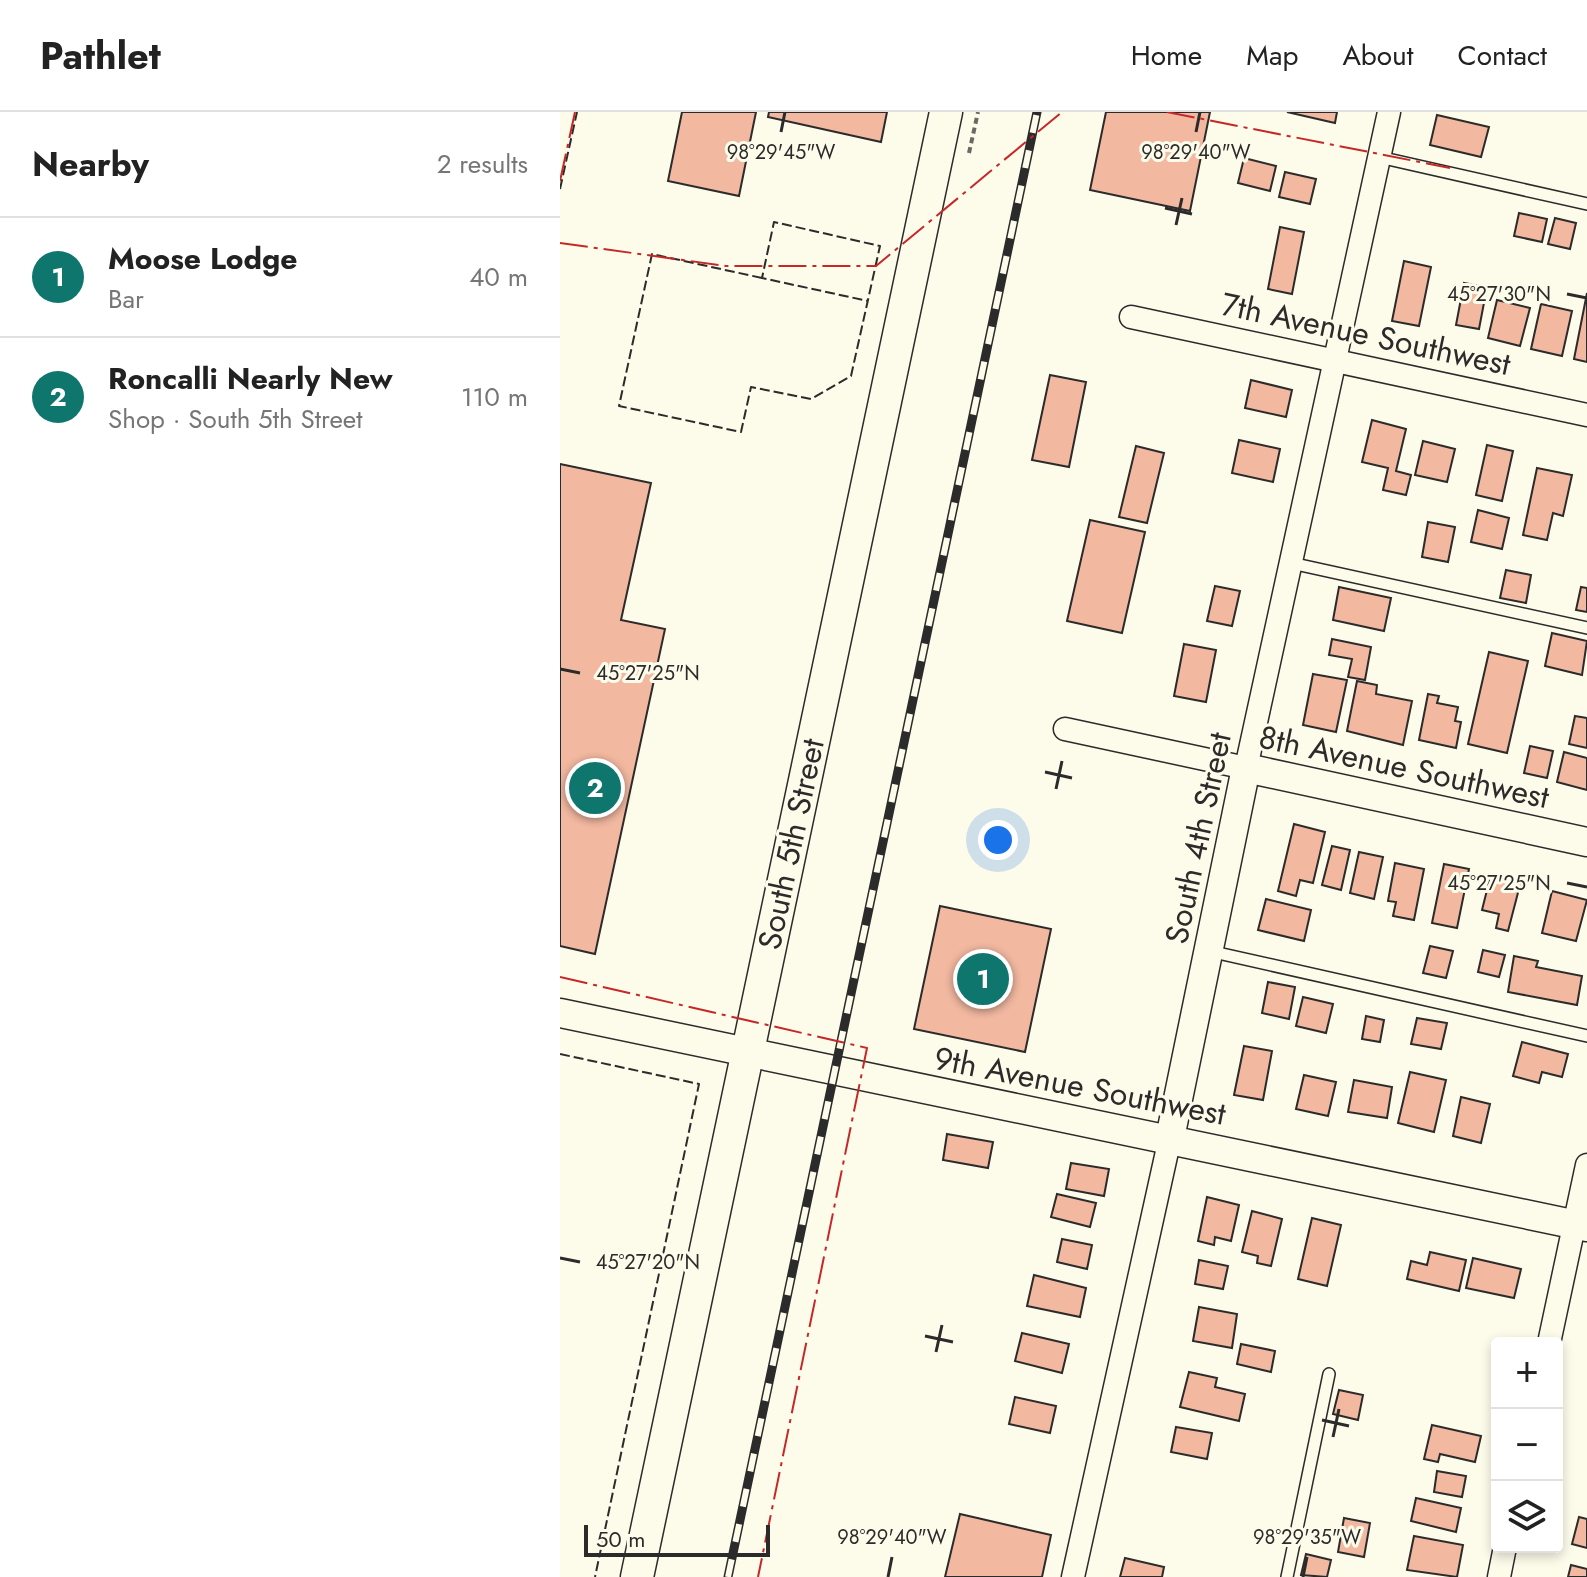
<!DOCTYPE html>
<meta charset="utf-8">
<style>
body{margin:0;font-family:Jost,sans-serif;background:#f2f2f2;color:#222}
.controls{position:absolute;right:24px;bottom:24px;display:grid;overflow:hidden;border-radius:8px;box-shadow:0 4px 12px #0003}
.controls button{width:72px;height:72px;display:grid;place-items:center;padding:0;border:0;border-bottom:2px solid #e0e0e0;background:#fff;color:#222;font:40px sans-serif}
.scale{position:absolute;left:24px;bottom:20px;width:186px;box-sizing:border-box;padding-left:8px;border:4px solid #2b2b2b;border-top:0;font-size:22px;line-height:28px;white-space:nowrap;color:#2b2b2b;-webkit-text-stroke:6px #fdfbea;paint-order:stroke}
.you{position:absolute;left:438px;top:728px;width:28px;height:28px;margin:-20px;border:6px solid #fff;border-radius:50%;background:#1a73e8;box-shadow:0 0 0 12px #1a73e833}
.badge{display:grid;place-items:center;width:52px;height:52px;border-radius:50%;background:#0f766e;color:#fff;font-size:26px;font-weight:700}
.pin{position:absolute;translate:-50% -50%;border:4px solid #fff;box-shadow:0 2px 8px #0006}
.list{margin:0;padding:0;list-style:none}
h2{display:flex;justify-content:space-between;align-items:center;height:104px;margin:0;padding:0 32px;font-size:34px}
h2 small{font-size:26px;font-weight:400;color:#767676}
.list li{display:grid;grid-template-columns:52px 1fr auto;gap:24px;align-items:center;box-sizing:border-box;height:120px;padding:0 32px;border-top:2px solid #e0e0e0}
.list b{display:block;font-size:30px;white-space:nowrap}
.list p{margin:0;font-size:26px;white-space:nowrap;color:#767676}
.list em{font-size:26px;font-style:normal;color:#767676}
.icon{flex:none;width:44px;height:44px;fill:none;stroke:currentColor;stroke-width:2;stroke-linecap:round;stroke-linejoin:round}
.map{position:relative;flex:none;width:1027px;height:1465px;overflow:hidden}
header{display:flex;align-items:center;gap:48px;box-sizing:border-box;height:112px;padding:0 40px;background:#fff;border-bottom:2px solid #e0e0e0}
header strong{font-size:38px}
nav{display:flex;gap:44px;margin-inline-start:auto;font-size:28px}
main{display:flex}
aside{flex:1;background:#fff}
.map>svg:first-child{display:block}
.building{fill:#f2b8a0;stroke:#2b2b2b;stroke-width:2}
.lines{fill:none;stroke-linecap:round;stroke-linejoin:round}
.service-casing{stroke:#2b2b2b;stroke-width:14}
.minor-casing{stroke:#2b2b2b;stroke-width:25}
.tertiary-casing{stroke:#2b2b2b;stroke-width:31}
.secondary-casing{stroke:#2b2b2b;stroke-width:35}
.path{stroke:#6a6964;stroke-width:4;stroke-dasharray:6 4;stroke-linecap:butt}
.service{stroke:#fdfbea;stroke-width:11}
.minor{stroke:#fdfbea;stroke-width:22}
.tertiary{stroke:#fdfbea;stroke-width:28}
.secondary{stroke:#fdfbea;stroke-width:32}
.rail-casing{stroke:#2b2b2b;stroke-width:9}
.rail{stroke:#fdfbea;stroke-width:6;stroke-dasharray:18;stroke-linecap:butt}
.fence{stroke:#2b2b2b;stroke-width:2;stroke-dasharray:10 4;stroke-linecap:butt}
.power{stroke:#c62828;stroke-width:2;stroke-dasharray:28 6 4 6;stroke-linecap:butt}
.ticks{fill:none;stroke:#2b2b2b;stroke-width:3}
.labels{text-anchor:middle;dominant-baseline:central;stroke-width:6;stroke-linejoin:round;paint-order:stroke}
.street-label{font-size:32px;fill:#2b2b2b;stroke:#fdfbea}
.ticks-label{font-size:20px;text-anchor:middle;fill:#2b2b2b;stroke:#fdfbea;stroke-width:6;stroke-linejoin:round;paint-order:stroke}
</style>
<header>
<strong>Pathlet</strong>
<nav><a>Home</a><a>Map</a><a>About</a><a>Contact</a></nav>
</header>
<main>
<aside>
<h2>Nearby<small>2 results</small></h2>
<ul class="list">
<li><span class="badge">1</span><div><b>Moose Lodge</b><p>Bar</p></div><em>40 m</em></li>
<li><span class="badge">2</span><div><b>Roncalli Nearly New</b><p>Shop · South 5th Street</p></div><em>110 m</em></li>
</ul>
</aside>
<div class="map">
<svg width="1027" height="1465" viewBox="0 0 1027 1465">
<rect width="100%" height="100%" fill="#fdfbea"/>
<!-- building -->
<g class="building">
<path d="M122,0H196L179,84L108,69Z"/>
<path d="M209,0H327L321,30L208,5Z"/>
<path d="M546,0H650L630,99L530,78Z"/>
<path d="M727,0H777L775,11Z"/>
<path d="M877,3L929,15L921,45L870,33Z"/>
<path d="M684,46L716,54L710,79L678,71Z"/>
<path d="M725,60L756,67L750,92L719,85Z"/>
<path d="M959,101L987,107L982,130L954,124Z"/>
<path d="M995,106L1016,111L1010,137L988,132Z"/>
<path d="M720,115L744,120L732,182L708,177Z"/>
<path d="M844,149L871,155L859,214L832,209Z"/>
<path d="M904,171L927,175L919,217L896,213Z"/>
<path d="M1027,181V250L1014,247Z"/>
<path d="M937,188L970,196L960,234L928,226Z"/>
<path d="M981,192L1012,199L1002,244L971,237Z"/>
<path d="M490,263L526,270L509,355L472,348Z"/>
<path d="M691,268L732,278L726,305L685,296Z"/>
<path d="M812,308L846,317L836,359L851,363L846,383L823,378L828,356L802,350Z"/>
<path d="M679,328L720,337L713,370L672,361Z"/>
<path d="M863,329L895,337L887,370L855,363Z"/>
<path d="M927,333L953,339L942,389L916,383Z"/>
<path d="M576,334L604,341L587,411L559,405Z"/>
<path d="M0,352L91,371L61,508L105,517L35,842L0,834Z"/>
<path d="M977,356L1012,363L1003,404L993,401L987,428L963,423Z"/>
<path d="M918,398L949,406L942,437L911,430Z"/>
<path d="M530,408L585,420L562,521L507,509Z"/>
<path d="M868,410L895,415L888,450L862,445Z"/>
<path d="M946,458L971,463L966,491L940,486Z"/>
<path d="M655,474L680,479L672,514L647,509Z"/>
<path d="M779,475L831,486L824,519L773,508Z"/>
<path d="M1021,475L1027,476V500L1016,498Z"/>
<path d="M992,521L1027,529L1022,563L985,554Z"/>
<path d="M772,527L811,535L805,568L788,565L792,547L769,543Z"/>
<path d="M624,532L656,538L646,590L614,584Z"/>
<path d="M929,540L968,549L947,641L908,632Z"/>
<path d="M753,562L787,568L776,620L743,613Z"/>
<path d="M797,569L817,573L816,582L852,589L843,633L787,619Z"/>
<path d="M868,582L879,584L877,591L898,595L895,609L901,610L896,636L859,628Z"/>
<path d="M1015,604L1027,606V636L1009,632Z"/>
<path d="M970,634L993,639L987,666L964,661Z"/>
<path d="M1004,640L1027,646V678L997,670Z"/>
<path d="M734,712L765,720L753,771L740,768L736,784L718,779Z"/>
<path d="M772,734L790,738L781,778L762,773Z"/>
<path d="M799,740L823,745L814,787L790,781Z"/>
<path d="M835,751L864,757L854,808L833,804L836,790L828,789Z"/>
<path d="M884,752L909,757L897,816L872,811Z"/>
<path d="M930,766L960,773L948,819L936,816L939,802L922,798Z"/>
<path d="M992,779L1027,788L1016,829L982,821Z"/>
<path d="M706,787L751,798L744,829L698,818Z"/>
<path d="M380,794L491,817L465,940L354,917Z"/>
<path d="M870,834L893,839L886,866L863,861Z"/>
<path d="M923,838L945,843L939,865L918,860Z"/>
<path d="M954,844L978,849L976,855L1022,864L1017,893L948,880Z"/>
<path d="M708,870L735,875L729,907L702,901Z"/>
<path d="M743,885L773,892L766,921L736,914Z"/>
<path d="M806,904L824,908L820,930L802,927Z"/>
<path d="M857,906L887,911L881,937L851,932Z"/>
<path d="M962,930L1008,942L1002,965L982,960L979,971L953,964Z"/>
<path d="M684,934L712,939L703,988L674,983Z"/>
<path d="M850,960L886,968L874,1020L838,1011Z"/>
<path d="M744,963L776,970L768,1004L736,997Z"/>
<path d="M794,968L832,975L827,1006L788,1000Z"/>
<path d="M901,985L930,992L921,1031L893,1024Z"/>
<path d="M387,1022L433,1030L428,1056L383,1048Z"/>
<path d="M511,1051L549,1057L544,1084L506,1077Z"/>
<path d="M497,1082L536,1091L530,1115L491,1105Z"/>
<path d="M647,1085L679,1093L671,1129L655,1125L654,1133L638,1129Z"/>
<path d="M692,1099L722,1107L711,1154L697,1151L698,1144L682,1140Z"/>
<path d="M752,1106L781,1113L767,1174L738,1167Z"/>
<path d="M502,1127L532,1133L527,1157L497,1150Z"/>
<path d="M870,1140L906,1148L899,1179L847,1167L851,1149L867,1153Z"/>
<path d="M913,1146L961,1157L954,1186L906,1176Z"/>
<path d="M639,1148L668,1154L663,1177L635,1172Z"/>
<path d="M474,1163L526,1176L520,1205L467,1194Z"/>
<path d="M639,1195L677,1202L672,1236L633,1229Z"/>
<path d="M462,1221L509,1232L502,1261L455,1249Z"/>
<path d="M681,1232L715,1239L711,1260L677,1252Z"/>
<path d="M629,1260L657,1266L655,1275L685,1282L679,1309L620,1295Z"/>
<path d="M779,1278L803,1283L798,1308L773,1302Z"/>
<path d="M455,1285L496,1294L490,1321L449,1312Z"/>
<path d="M872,1313L921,1324L915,1350L880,1342L878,1350L864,1347Z"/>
<path d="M616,1315L652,1321L647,1347L611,1340Z"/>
<path d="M877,1359L906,1364L902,1385L874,1380Z"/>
<path d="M856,1386L901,1396L896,1420L851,1409Z"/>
<path d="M400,1402L491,1423L482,1465H385Z"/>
<path d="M1019,1405L1027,1407V1436L1012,1432Z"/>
<path d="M784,1406L810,1411L804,1445L778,1440Z"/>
<path d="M854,1424L903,1433L897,1465L847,1458Z"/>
<path d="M746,1442L771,1448L767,1465L741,1463Z"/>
<path d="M565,1446L604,1455L602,1465H560Z"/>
<path d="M1011,1453L1027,1457V1465H1008Z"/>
</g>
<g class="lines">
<defs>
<g id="service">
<path d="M819,45L1027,92"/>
<path d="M731,451L1027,516"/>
<path d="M649,839L1027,924"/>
<path d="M727,1465L769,1262"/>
</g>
<g id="minor">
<path d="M571,205L1027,303"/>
<path d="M505,617L686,656L829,0"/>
<path d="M989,1231L1027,1053"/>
<path d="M513,1465L610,1026"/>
<path d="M939,1465L945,1435"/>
</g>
<g id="tertiary">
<path d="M0,901L1027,1115"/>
<path d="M610,1026L686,656L1027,730"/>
</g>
<path id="secondary" d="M77,1465L386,0"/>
</defs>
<!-- service casing -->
<use href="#service" class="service-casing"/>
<!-- minor casing -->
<use href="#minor" class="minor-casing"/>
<!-- tertiary casing -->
<use href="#tertiary" class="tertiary-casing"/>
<!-- secondary casing -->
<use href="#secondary" class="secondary-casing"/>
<!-- path -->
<path class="path" d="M409,41L418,0"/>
<!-- service -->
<use href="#service" class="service"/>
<!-- minor -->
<use href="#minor" class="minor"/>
<!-- tertiary -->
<use href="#tertiary" class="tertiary"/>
<!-- secondary -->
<use href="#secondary" class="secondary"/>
<defs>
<path id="rail" d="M168,1465L477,0"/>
</defs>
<!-- rail casing -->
<use href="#rail" class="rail-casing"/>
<!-- rail -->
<use href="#rail" class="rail"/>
<!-- fence -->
<g class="fence">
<path d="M0,77L17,0"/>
<path d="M202,166L92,142L59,294L181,320L191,275L251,287L291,264L320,134L214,110L202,166L308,189"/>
<path d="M0,942L139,972L35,1465"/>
</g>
<!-- power -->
<g class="power">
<path d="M607,0L890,56"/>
<path d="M0,69L15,0"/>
<path d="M0,131L166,154H316L502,0"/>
<path d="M0,865L307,936L198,1465"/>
</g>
</g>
<!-- ticks -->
<path class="ticks" d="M221,20L225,0M636,20L640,0M605,96L632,102M616,113L622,86M1007,182L1027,186M0,557L20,561M485,660L512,666M496,677L502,649M1007,771L1027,775M0,1146L20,1150M365,1224L393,1230M376,1240L382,1213M762,1308L789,1314M773,1325L779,1297M328,1465L332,1445M743,1465L747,1445"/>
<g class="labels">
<!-- street labels -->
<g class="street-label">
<text transform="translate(806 222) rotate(12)">7th Avenue Southwest</text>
<text transform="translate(844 655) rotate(12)">8th Avenue Southwest</text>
<text transform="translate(638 726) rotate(-78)">South 4th Street</text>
<text transform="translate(231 732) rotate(-78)">South 5th Street</text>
<text transform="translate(520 974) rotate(11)">9th Avenue Southwest</text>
</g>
</g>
<g class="ticks-label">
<text x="221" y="47">98°29'45"W</text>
<text x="636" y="47">98°29'40"W</text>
<text x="939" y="189">45°27'30"N</text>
<text x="88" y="568">45°27'25"N</text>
<text x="939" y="778">45°27'25"N</text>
<text x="88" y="1157">45°27'20"N</text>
<text x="332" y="1432">98°29'40"W</text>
<text x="747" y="1432">98°29'35"W</text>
</g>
</svg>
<div class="controls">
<button>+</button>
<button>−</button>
<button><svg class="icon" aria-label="layers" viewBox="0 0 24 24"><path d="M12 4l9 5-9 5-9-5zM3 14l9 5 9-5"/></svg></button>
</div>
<div class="scale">50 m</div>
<div class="you"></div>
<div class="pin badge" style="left:423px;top:867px">1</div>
<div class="pin badge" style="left:35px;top:676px">2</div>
</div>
</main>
